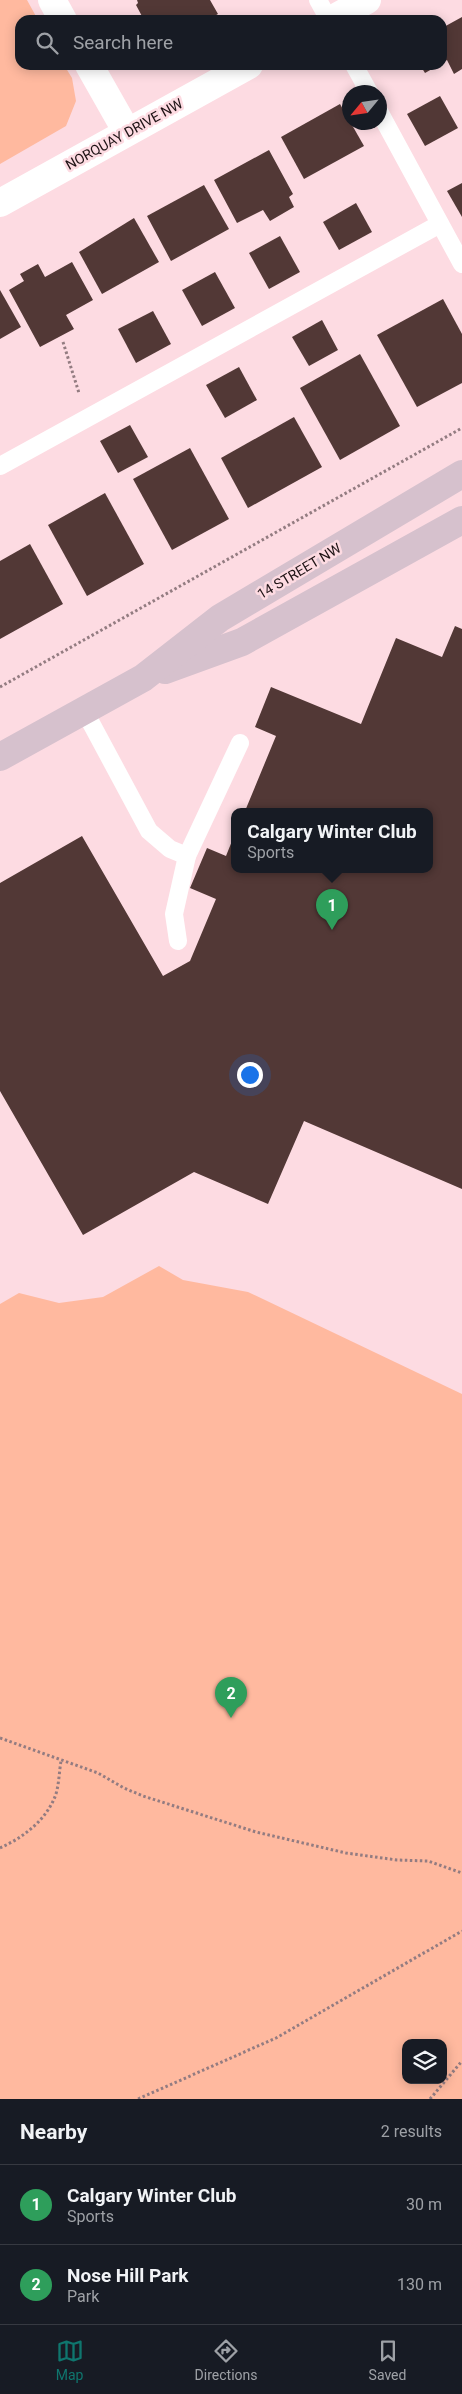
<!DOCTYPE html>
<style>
body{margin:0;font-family:Roboto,sans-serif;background:#242831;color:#f1f3f6}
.controls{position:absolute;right:15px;bottom:15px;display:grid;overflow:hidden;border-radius:10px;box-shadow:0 2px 12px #0003}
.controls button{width:45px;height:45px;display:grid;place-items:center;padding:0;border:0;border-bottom:1px solid #363941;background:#171b24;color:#f1f3f6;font:25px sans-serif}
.compass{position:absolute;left:342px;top:85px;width:45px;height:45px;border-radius:50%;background:#171b24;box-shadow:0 2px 12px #0003;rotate:241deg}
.you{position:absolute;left:249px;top:1074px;width:18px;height:18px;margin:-12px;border:4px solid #fff;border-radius:50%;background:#1a73e8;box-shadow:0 0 0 8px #1a73e833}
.badge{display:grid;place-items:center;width:32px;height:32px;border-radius:50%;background:#0f766e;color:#fff;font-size:16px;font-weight:700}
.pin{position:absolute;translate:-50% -41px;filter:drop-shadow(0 1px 2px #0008)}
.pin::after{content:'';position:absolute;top:26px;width:18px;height:15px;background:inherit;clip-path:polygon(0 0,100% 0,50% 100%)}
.popup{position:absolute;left:231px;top:808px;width:202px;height:65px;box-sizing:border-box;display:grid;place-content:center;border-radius:10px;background:#171b24;filter:drop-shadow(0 1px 4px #0005);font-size:16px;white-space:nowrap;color:#9ea1a6}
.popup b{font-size:19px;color:#f1f3f6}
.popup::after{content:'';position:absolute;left:50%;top:100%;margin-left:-10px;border:10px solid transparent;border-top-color:#171b24}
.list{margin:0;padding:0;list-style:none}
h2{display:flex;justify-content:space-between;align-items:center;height:65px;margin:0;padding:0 20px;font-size:21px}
h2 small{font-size:16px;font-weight:400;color:#9ea1a6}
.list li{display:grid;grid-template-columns:32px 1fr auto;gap:15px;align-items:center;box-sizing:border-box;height:80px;padding:0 20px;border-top:1px solid #363941}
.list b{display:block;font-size:19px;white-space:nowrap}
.list p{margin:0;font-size:16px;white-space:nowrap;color:#9ea1a6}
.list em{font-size:16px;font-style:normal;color:#9ea1a6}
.icon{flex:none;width:28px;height:28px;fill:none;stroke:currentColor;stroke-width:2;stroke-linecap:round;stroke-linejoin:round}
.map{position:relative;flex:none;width:462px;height:2099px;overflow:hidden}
.search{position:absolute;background:#171b24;box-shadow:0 2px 12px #0003;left:15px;right:15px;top:15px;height:55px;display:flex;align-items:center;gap:12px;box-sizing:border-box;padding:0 18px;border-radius:15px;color:#9ea1a6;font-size:19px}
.sheet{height:225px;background:#171b24}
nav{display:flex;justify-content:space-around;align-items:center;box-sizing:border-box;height:70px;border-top:1px solid #363941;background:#171b24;font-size:14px;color:#9ea1a6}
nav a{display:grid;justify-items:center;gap:2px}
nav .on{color:#0f766e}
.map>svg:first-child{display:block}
.green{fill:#ffb99f;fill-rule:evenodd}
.building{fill:#523836}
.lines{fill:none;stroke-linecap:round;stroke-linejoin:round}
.path{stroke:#937c81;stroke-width:3;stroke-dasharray:2.5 2.5;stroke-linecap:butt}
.lane{stroke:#fff;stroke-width:18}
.street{stroke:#fff;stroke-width:28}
.secondary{stroke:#d6c1cd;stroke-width:28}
.labels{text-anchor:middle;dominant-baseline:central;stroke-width:5;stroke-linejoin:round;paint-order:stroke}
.street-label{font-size:14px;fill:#1d1214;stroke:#fddbe2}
</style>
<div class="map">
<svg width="462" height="2099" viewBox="0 0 462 2099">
<rect width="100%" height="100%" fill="#fddbe2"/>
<!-- green -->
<g class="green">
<path d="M0,0H27L38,20H20V65H64L72,78L76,101L66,126L0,164Z"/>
<path d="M159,1266L183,1280L248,1292L462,1394V2099H0V1304L19,1293L59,1303L103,1297ZM406,2043H443V2080H406Z"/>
</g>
<!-- building -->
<g class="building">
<path d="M137,0H210L218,14L207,20H144L136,5L138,3Z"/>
<path d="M462,17V69L454,74L447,60L442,63V28Z"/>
<path d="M420,65H439L425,73Z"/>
<path d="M440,96L458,128L425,146L407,114Z"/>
<path d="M340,104L364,146L304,179L281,137Z"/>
<path d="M269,150L293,194L289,197L294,207L270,221L263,210L237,223L214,180Z"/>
<path d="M462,183V217L447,191Z"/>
<path d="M204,185L229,229L171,261L147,216Z"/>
<path d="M356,203L372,232L339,250L323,222Z"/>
<path d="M134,218L159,262L102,294L79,252Z"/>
<path d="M280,236L300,272L269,289L249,253Z"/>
<path d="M72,262L93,300L66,315L74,329L40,347L9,290L24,281L20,274L38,264L45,277Z"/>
<path d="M215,272L235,308L202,326L182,290Z"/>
<path d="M0,290L21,327L0,339Z"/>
<path d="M443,299L462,334V383L417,407L377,335Z"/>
<path d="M153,311L171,344L136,363L118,329Z"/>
<path d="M322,320L338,350L309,366L292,337Z"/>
<path d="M360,354L400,426L340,460L300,388Z"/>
<path d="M239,367L257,400L225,418L206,385Z"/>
<path d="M294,417L322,467L248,508L221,458Z"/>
<path d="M130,425L148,457L118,473L100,441Z"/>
<path d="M190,448L229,519L172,550L133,479Z"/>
<path d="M105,493L144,564L87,596L48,525Z"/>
<path d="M30,544L63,604L0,639V561Z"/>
<path d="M455,626L462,629V1189L304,1121L268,1204L194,1172L83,1235L0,1091V883L82,836L163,976L190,961L216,899L190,888L207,848L226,856L234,836L235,869H430V811H245L276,736L255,727L271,687L361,724L396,638L442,657Z"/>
</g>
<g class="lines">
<!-- path -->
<g class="path">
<path d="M63,342L79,393"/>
<path d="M0,687L462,428"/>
<path d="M0,1738L98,1773L124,1788L143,1796L256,1832L346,1853L397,1860L428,1861L462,1873"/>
<path d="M0,1848C22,1838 44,1822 54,1799C59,1789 59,1772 61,1761"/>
<path d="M138,2099L276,2038L462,1931"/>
<path d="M430,2099L462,2061"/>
</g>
<!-- lane -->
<g class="lane">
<path d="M318,0L329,20"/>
<path d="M354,65L369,92"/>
<path d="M380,113L462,264"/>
<path d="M0,466L440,224"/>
<path d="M84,710L149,831L170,849L187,856"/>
<path d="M178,941L174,914L187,856L240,743"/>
</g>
<!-- street -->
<g class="street">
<path d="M52,0L63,20"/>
<path d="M331,20L367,0"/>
<path d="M89,65L127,132"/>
<path d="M0,203L249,65"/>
</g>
<!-- secondary -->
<g class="secondary">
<path d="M165,670L242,642L462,520"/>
<path d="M0,757L143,678L220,618L462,474"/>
</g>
</g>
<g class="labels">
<!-- street labels -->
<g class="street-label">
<text transform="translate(124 134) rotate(-29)">NORQUAY DRIVE NW</text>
<text transform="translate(299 571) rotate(-31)">14 STREET NW</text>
</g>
</g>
</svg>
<div class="controls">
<button><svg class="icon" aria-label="layers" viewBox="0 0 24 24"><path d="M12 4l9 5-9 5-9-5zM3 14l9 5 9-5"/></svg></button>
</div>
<svg class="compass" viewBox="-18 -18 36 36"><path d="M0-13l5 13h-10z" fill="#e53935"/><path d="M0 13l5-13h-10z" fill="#9ea1a6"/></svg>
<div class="you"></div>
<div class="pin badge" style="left:332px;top:930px;background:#2e9e5b">1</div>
<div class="popup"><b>Calgary Winter Club</b>Sports</div>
<div class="pin badge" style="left:231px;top:1718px;background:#2e9e5b">2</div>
<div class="search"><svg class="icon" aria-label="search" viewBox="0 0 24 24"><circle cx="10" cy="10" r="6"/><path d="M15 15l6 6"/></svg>Search here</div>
</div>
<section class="sheet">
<h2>Nearby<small>2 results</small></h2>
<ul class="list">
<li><span class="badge" style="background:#2e9e5b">1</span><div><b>Calgary Winter Club</b><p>Sports</p></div><em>30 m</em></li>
<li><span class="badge" style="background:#2e9e5b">2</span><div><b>Nose Hill Park</b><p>Park</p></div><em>130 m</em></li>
</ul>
</section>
<nav>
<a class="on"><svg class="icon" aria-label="map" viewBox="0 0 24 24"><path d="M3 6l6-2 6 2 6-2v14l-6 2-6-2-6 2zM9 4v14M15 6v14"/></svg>Map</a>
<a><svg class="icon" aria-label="directions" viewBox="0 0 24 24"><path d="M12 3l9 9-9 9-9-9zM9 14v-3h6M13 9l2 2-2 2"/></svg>Directions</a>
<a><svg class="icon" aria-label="saved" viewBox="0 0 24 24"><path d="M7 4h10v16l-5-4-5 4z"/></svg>Saved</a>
</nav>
